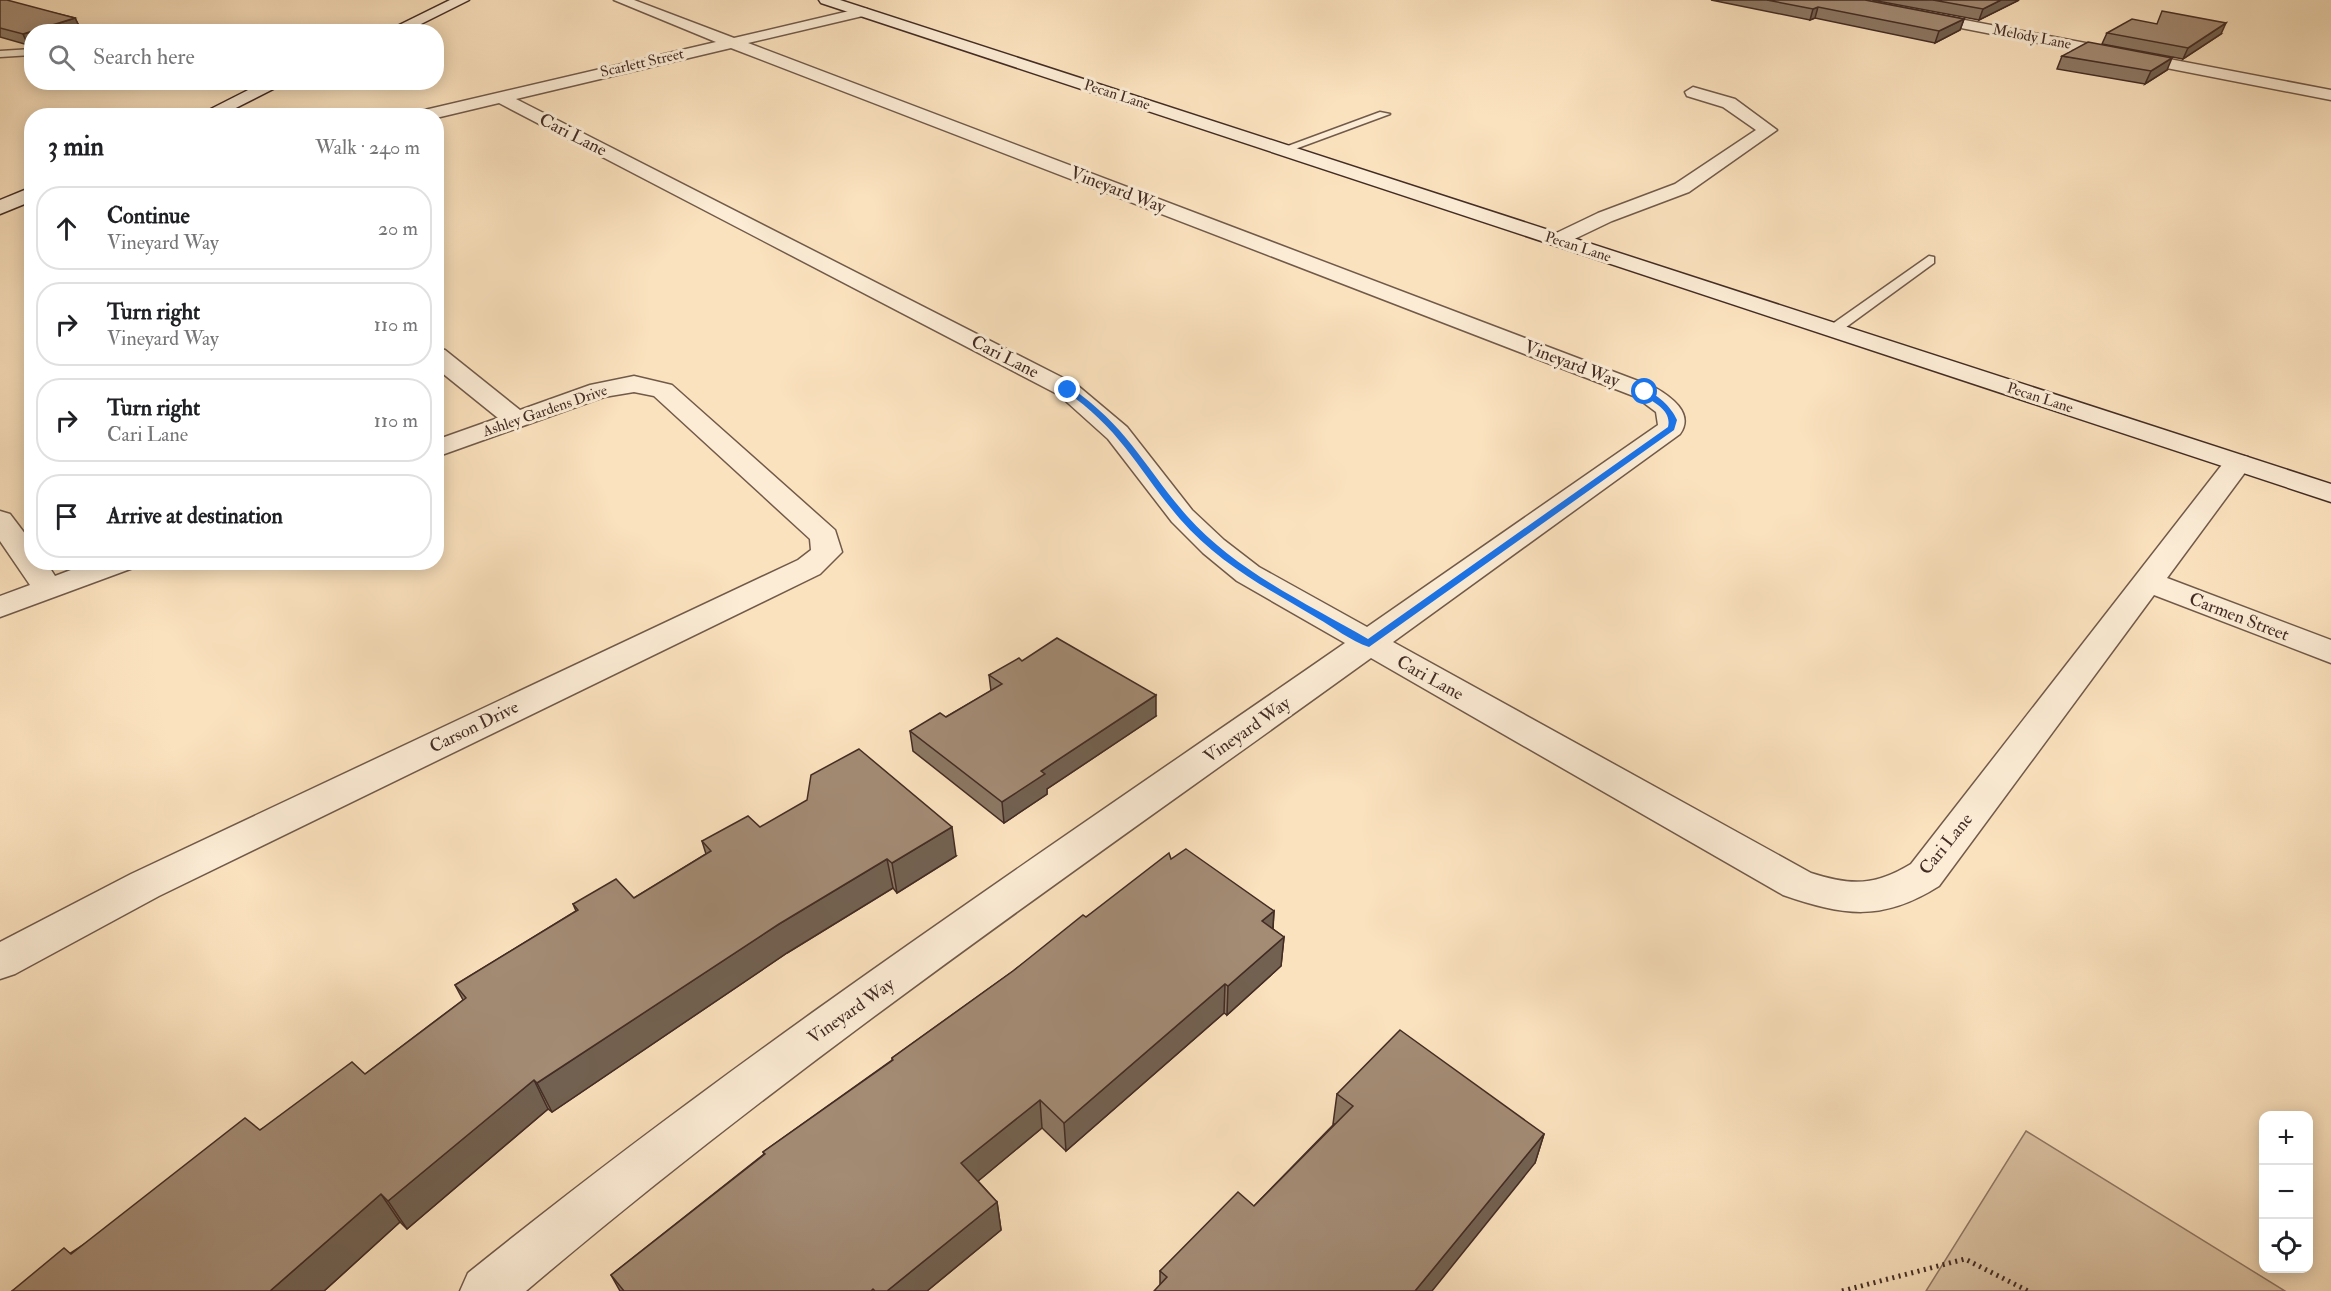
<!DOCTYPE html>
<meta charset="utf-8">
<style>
body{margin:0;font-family:"IM FELL Double Pica",serif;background:#f6f6f6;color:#202124}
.controls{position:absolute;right:18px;bottom:18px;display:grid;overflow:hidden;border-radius:12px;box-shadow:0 3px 15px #0003}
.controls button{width:54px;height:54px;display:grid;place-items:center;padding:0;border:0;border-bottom:2px solid #e0e0e0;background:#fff;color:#202124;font:30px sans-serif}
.stop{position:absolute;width:18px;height:18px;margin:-14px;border:4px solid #1a73e8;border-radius:50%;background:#fff}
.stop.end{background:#1a73e8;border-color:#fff;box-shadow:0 2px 6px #0008}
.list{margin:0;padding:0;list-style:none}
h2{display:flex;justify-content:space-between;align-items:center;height:78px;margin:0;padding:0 24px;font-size:26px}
h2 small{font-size:20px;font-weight:400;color:#757577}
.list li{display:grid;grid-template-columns:39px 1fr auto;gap:18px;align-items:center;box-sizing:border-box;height:84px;margin:0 12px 12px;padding:0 12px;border:2px solid #e0e0e0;border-radius:24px}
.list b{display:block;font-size:22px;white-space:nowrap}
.list p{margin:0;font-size:20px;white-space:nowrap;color:#757577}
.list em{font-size:20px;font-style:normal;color:#757577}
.icon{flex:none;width:33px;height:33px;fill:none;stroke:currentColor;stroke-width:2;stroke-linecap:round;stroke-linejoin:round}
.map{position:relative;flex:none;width:2331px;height:1291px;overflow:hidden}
.search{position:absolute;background:#fff;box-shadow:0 3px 15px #0003;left:24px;top:24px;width:420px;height:66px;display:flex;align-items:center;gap:15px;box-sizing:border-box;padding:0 21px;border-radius:24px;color:#757577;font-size:22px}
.panel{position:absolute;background:#fff;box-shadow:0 3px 15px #0003;left:24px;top:108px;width:420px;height:462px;border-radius:24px}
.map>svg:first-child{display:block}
.green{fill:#dcc3a4;stroke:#907864;stroke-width:1.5}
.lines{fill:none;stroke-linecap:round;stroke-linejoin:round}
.lane-casing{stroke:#715a4a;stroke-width:3}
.street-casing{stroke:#715a4a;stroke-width:3}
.secondary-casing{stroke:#432c24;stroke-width:3}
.path{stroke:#432c24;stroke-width:5;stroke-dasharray:2 4.5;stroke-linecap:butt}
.lane{fill:#fcecd5;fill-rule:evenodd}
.street{fill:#fcecd5;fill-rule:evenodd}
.secondary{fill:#fcecd5;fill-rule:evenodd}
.wall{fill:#8c7864;stroke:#432c24;stroke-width:1.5}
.shaded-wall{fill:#726151;stroke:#432c24;stroke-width:1.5}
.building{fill:#a38b74;stroke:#432c24;stroke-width:1.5}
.route{fill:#1a73e8}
.labels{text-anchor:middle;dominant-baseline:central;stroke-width:6;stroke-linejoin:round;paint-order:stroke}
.far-street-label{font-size:15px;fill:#432c24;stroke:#fcecd5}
.street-label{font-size:18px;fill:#432c24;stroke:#fcecd5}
</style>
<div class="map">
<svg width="2331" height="1291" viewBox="0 0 2331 1291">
<rect width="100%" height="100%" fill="#fbe2be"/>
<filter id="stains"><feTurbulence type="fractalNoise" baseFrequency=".00333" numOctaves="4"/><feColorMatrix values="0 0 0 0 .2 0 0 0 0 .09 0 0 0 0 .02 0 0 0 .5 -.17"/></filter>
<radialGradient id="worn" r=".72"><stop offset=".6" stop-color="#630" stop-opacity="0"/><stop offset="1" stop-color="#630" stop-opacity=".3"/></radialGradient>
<!-- green -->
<path class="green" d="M2026,1131L2285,1291H1926Z"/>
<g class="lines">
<defs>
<g id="lane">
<path d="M32,49V55L0,57V51Z"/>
<path d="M1380,112L1390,114L1287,152L1277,150Z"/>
<path d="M1929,256L1934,257V263L1838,333H1828L1825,330L1828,327Z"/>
</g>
<g id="street">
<path d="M614,0H634L734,38L862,8L867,9L869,12L867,15L748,43L1654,387C1670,396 1695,413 1680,434L1393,642L1811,873C1851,886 1875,886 1911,864L2228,457L2238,455L2248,457L2252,463L2167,578L2331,640V663L2154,595L1939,886C1882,922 1844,916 1783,895L1371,658C1086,864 794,1063 526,1291H460L468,1273C748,1047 1049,848 1345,643L1237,581L1203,553L1172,522L1108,439L1059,395L499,103L436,118V116H414L416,112L716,42ZM731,48L1636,397L1656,412L1658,425L1367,627L1259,567L1224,540L1192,510L1127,427L1077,385L516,99Z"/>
<path d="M1831,0H1860L2331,90V100L1838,4Z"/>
<path d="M1693,87L1735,99L1777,130L1689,192L1612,221L1564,244H1550L1546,240L1550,236L1598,213L1675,184L1756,130L1723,107L1687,96L1685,92Z"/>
<path d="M436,348L445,350L520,410L590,385L634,376L672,385L835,530L842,552L820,574L159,896L15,974L0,979V942L131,874L798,560L811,550L810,539L654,396L634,392L604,397L436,457V440L498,418L436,368Z"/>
<path d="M0,511L10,514L32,543V562H46L55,576L92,562H137L133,568L0,617V596L30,585L0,541Z"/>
</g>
<g id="secondary">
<path d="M450,0H469L405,32H385Z"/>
<path d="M819,0H840L2331,484V502L821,3Z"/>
<path d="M264,82H287L220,116H197Z"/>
<path d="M32,187V201L0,214V200Z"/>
</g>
</defs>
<!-- lane casing -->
<use href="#lane" class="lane-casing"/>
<!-- street casing -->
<use href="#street" class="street-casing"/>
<!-- secondary casing -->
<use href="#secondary" class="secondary-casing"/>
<!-- path -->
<path class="path" d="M1842,1291L1965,1259L2028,1291"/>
<!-- lane -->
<use href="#lane" class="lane"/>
<!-- street -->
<use href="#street" class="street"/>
<!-- secondary -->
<use href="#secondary" class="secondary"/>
</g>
<!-- wall -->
<g class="wall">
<path d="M0,0L75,18L80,28L71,32H32V44L28,45L0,37Z"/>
<path d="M1711,0H1865L1964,19L1960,30L1935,43L1815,18L1810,20Z"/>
<path d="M1872,0H2019L1979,20Z"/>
<path d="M2107,33L2221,34L2183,59L2102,44Z"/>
<path d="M2062,56L2167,70L2145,84L2057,69Z"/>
<path d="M1022,661L1156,716L1047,789V794L1004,823L913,751L910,731L946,717L991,691L989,675Z"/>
<path d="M760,827L956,856L897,893L893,888L787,953L552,1112L548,1109L407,1229L400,1222L324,1291H12L260,1130L365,1074L463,1000L455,985L576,911L573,904L634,898L706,854L702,841Z"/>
<path d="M1171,859L1274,911L1273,929L1284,937L1281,966L1227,1015L1224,1013L1066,1151L1042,1128L978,1181L997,1202L1001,1230L927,1291H620L611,1275L764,1154L763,1152L892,1060V1058L1013,971L1086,917Z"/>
<path d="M1337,1094L1544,1134L1535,1163L1160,1285V1271L1254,1206L1334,1124H1333Z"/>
</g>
<!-- shaded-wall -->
<g class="shaded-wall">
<path d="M2001,0H2019L1979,20L1983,9Z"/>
<path d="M1818,7L1815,18L1810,20L1813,9Z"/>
<path d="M75,18L80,28L71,32H32Z"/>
<path d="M1964,19L1960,30L1935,43L1939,31Z"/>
<path d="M2226,23L2221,34L2183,59L2188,48Z"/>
<path d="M32,32V44L28,45L23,34Z"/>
<path d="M2172,58L2167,70L2145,84L2151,71Z"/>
<path d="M1156,695V716L1047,789V794L1004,823L1002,802L1041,771Z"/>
<path d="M952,827L956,856L897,893L892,863Z"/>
<path d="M887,859L893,888L787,953L552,1112L537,1083L779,924Z"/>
<path d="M1274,911L1272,940L1262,921Z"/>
<path d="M1284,937L1281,966L1227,1015L1228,986Z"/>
<path d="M1225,984L1224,1013L1066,1151L1064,1123Z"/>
<path d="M534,1080L548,1109L407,1229L388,1201Z"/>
<path d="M1040,1100L1042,1128L966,1191L961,1163Z"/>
<path d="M1544,1134L1535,1163L1432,1291H1415Z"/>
<path d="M381,1194L400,1222L324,1291H270Z"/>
<path d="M997,1202L1001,1230L927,1291H887Z"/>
</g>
<!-- building -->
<g class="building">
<path d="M0,0H7L75,18L23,34L0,28Z"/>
<path d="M1767,0H1865L1964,19L1939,31L1818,7L1813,9Z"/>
<path d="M1933,0H2001L1983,9Z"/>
<path d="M2162,11L2226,23L2188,48L2107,33L2132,19L2157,24Z"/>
<path d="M2088,42L2172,58L2151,71L2062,56Z"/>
<path d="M1057,638L1156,695L1041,771L1045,774L1002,802L910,731L940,713L946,717L1002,684L989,675L1019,658L1022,661Z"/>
<path d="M859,749L952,827L892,863L887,859L779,924L537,1083L534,1080L388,1201L381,1194L270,1291H12L64,1248L71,1254L245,1118L260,1130L352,1062L365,1074L466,998L455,985L578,910L573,904L616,879L634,898L711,851L702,841L748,816L760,827L807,800L811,775Z"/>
<path d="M1186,849L1274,911L1262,921L1284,937L1228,986L1225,984L1064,1123L1040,1100L961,1163L997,1202L887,1291H875L873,1289L871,1291H624L611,1275L765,1154L763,1152L893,1060L892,1058L1013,971L1083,915L1086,917L1169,853L1171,859Z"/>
<path d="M1400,1030L1544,1134L1415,1291H1154L1167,1277L1160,1271L1238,1192L1254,1206L1353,1106L1337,1094Z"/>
</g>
<!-- route -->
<path class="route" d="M1065,388H1071C1127,426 1145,468 1187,516C1236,571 1306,603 1368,639L1668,427C1672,410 1654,403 1642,394V391C1656,391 1672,408 1677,420L1674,430L1369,647C1351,641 1333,627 1317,618C1268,589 1218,563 1180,519C1139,471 1121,429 1065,391Z"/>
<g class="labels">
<!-- far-street labels -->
<g class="far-street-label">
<text transform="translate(2032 37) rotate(11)">Melody Lane</text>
<text transform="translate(642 63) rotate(-13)">Scarlett Street</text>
<text transform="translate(1117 95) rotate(18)">Pecan Lane</text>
<text transform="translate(1578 247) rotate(18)">Pecan Lane</text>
<text transform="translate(2040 398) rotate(18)">Pecan Lane</text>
<text transform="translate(545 411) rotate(-19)">Ashley Gardens Drive</text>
</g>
<!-- street labels -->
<g class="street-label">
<text transform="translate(573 135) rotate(27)">Cari Lane</text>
<text transform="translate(1118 190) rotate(21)">Vineyard Way</text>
<text transform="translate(1005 357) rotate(27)">Cari Lane</text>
<text transform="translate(1572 364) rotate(21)">Vineyard Way</text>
<text transform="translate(2239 617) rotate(21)">Carmen Street</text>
<text transform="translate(1430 678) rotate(29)">Cari Lane</text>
<text transform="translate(474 727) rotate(-26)">Carson Drive</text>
<text transform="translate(1247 730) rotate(-35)">Vineyard Way</text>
<text transform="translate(1946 844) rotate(-51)">Cari Lane</text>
<text transform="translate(851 1011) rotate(-35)">Vineyard Way</text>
</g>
</g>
<rect width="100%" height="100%" filter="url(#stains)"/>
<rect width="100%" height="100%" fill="url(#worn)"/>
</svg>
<div class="controls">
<button>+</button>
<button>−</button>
<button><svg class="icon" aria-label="locate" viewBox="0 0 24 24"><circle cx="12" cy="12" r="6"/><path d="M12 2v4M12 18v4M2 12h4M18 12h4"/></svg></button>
</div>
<div class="stop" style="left:1645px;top:392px"></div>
<div class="stop end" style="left:1068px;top:390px"></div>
<div class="search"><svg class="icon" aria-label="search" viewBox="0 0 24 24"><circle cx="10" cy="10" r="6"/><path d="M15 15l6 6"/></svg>Search here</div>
<section class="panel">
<h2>3 min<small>Walk · 240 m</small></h2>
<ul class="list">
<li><svg class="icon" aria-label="ahead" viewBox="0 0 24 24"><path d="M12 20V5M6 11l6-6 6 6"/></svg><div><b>Continue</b><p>Vineyard Way</p></div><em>20 m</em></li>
<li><svg class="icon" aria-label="right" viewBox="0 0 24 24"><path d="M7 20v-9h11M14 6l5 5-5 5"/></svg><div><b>Turn right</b><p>Vineyard Way</p></div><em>110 m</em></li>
<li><svg class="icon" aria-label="right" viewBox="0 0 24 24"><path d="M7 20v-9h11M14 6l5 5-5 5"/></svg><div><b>Turn right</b><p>Cari Lane</p></div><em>110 m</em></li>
<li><svg class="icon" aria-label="arrive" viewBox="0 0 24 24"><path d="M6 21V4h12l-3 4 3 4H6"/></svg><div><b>Arrive at destination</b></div></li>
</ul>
</section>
</div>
